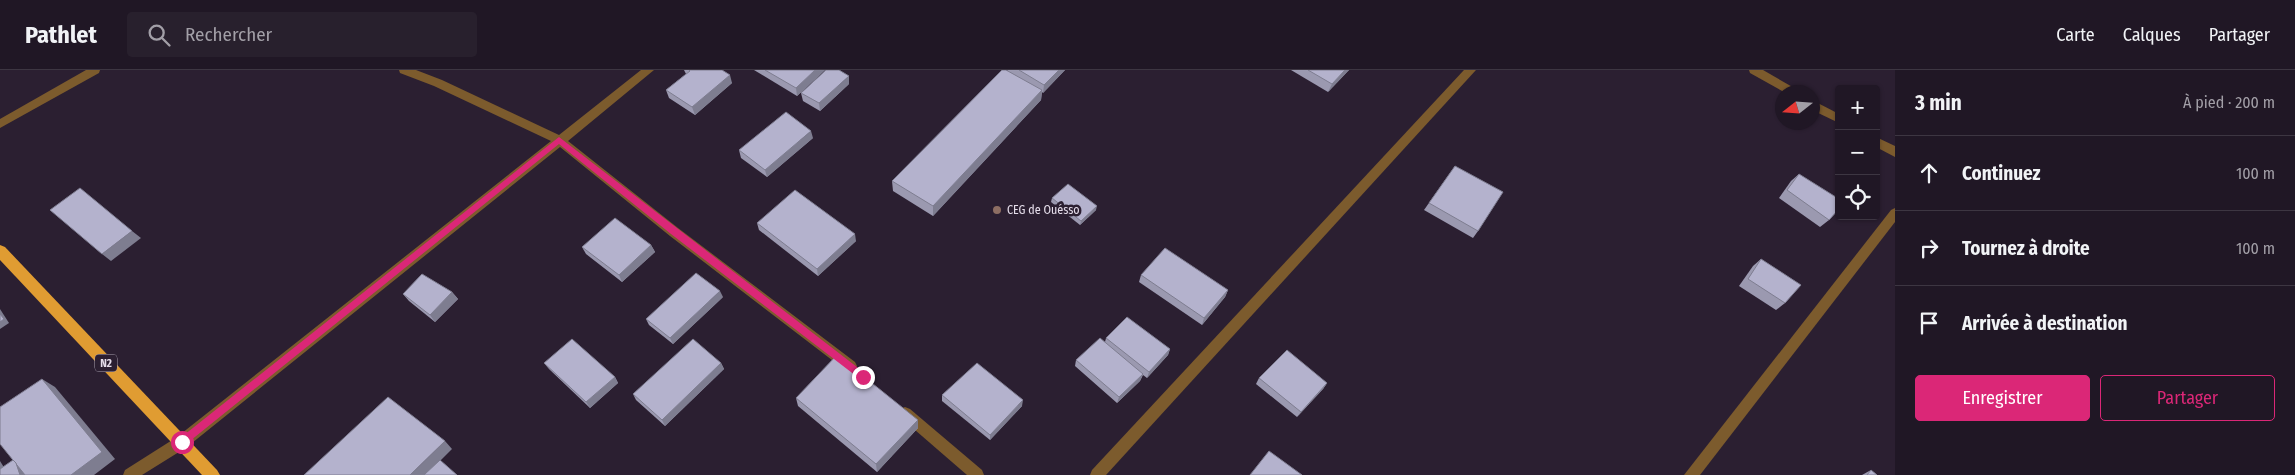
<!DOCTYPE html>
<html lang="fr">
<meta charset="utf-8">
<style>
body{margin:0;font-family:"Fira Sans Condensed",sans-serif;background:#28202d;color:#f1f3f6}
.controls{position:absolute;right:15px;top:15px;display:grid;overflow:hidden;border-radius:5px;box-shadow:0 1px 4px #0004}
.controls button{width:45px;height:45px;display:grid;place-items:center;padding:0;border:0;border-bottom:1px solid #3d3642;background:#201725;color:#f1f3f6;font:25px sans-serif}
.compass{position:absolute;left:1775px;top:15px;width:45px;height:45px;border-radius:50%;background:#201725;box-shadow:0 1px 4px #0004;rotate:253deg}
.stop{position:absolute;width:15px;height:15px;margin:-11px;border:4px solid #db2777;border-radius:50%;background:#fff}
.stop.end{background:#db2777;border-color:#fff;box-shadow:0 1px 5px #0008}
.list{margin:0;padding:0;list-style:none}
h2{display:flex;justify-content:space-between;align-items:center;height:65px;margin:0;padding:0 20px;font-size:21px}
h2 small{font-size:16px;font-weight:400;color:#a29fa7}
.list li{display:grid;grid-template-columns:32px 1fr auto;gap:15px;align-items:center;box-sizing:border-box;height:75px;padding:0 20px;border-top:1px solid #3d3642}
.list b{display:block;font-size:19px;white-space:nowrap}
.list em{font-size:16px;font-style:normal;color:#a29fa7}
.actions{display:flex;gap:10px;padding:15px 20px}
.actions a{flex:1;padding:11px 0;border:1px solid #db2777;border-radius:5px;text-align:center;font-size:18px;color:#db2777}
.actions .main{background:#db2777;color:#fff}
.icon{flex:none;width:28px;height:28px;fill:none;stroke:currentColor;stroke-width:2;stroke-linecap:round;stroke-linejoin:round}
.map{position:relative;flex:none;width:1895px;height:405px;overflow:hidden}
header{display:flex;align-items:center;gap:30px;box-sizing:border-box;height:70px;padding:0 25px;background:#201725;border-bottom:1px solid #3d3642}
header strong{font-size:24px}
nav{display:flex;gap:28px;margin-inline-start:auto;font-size:18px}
.search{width:350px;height:45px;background:#28202d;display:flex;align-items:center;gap:12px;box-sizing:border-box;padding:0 18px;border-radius:5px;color:#a29fa7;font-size:19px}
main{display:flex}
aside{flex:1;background:#201725}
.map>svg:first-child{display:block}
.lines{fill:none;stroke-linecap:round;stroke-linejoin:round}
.minor{fill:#7c5b2d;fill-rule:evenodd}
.trunk{fill:#e09c32;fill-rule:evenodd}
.wall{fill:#9b99b0}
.shaded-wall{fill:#7e7d90}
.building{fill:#b4b2cd;stroke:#7e7d90}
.route{fill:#db2777}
.education-dot{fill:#8d6e63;stroke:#2b1f31;stroke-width:2}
.labels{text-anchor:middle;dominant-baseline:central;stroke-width:5;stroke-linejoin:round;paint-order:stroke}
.shield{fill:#2b1f31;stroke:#ada4b2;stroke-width:1}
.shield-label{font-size:11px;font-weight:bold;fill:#e5ddea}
.poi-label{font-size:12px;fill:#e5ddea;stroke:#2b1f31;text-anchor:start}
</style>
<header>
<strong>Pathlet</strong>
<div class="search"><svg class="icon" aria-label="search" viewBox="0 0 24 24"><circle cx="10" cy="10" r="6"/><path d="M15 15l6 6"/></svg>Rechercher</div>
<nav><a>Carte</a><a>Calques</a><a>Partager</a></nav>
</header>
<main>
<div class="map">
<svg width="1895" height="405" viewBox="0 0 1895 405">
<rect width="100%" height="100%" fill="#2b1f31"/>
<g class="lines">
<!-- minor -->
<g class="minor">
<path d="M86,0H100L99,3L0,58V49Z"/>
<path d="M399,0H416L442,10L559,65L641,0H654L568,71L678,158L855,292L857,296L855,300L850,302L845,300L670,166L560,77L187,377L142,405H123L125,400L177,367L551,71L434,16L400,3Z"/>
<path d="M1464,0H1476L1106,405H1090L1092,400Z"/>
<path d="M1749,0H1763L1796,19L1798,22H1784L1750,3Z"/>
<path d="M1812,30L1839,44V53L1812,40Z"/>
<path d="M1876,67L1895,76V87L1876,77Z"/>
<path d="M1895,138V152L1700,405H1684L1891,140Z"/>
<path d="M905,337L910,339L982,400L984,405H967L900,347L898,343L900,339Z"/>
</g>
<!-- trunk -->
<path class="trunk" d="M0,175L5,177L217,400L220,405H202L0,190Z"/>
</g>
<!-- wall -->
<g class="wall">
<path d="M684,0H722L732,13L695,45L669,28L666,20L686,4Z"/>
<path d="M754,0H825L797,26Z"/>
<path d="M1008,0H1065L1043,23L1042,22L1041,30L933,146L893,121L892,111Z"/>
<path d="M1291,0H1349L1328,22Z"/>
<path d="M849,14L820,41L803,31L801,23Z"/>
<path d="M813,68L767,107L741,88L739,80Z"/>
<path d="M1455,96L1478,161L1473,168L1424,140Z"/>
<path d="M1799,104L1829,150L1820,157L1779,128L1791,111Z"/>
<path d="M1052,128L1096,140L1080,155L1051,132Z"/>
<path d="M757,153L856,171L818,206L759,160Z"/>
<path d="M651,175L655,182L622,212L586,184L582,177Z"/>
<path d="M1761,189L1785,233L1776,240L1739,216L1753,196Z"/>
<path d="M1141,205L1228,220L1225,227L1202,255L1139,212Z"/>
<path d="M452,222L458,229L435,252L409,231L403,224Z"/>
<path d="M723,227L673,274L649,255L646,249Z"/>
<path d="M1106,268L1170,279L1168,285L1147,308L1143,305L1140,311L1117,333L1075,296L1076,290L1105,272Z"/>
<path d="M544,293L615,307L618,313L590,338L549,299Z"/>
<path d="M721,293L724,299L665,356L636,330L633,324Z"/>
<path d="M1259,308L1327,313L1323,319L1297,347L1256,314Z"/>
<path d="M942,325L1022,336L990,370L942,331Z"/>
<path d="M796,328L918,358L877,402L798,336Z"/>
<path d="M1871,400L1877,405H1862Z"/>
</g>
<!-- shaded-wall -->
<g class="shaded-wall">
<path d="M815,0H825L797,26L796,18Z"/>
<path d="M1059,0H1065L1043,23L1044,15Z"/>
<path d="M1345,0H1349L1328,22L1332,14Z"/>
<path d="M730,5L732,13L695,45L692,37Z"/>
<path d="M849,6V14L820,41L819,33Z"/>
<path d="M1042,20L1041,30L933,146V136Z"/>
<path d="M811,61L813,68L767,107L765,100Z"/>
<path d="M1097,136L1096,140L1080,155L1081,151Z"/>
<path d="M132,161L141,168L111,191L102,184Z"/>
<path d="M855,164L856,171L818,206L817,199Z"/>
<path d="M651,175L655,182L622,212L619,205Z"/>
<path d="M1228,220L1225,227L1202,255L1204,248Z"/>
<path d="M720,221L723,227L673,274L670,268Z"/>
<path d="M452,222L458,229L435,252L430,245Z"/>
<path d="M0,239L9,253L0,259Z"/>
<path d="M1170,279L1168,285L1147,308L1149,302Z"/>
<path d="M721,293L724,299L665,356L662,350Z"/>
<path d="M1143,304L1140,311L1117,333L1119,327Z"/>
<path d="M615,307L618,313L590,338L586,332Z"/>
<path d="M42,309L55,317L115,389L94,405H71Z"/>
<path d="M1327,313L1323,319L1297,347L1301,342Z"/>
<path d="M1023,330L1022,336L990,370V365Z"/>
<path d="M918,350V358L877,402L876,394Z"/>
<path d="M445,371L452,379L426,405H410Z"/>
<path d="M14,389L29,405H20Z"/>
<path d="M0,391L5,399L0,402Z"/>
</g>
<!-- building -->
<g class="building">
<path d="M689,0H722L730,5L692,37L666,20L690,1Z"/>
<path d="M765,0H815L796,18Z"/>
<path d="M826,0H839L849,6L819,33L801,23Z"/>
<path d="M1002,0H1006L1042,20L933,136L892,111Z"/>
<path d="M1019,0H1059L1044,15Z"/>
<path d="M1308,0H1345L1332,14Z"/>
<path d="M786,42L811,61L765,100L739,80Z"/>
<path d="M1455,96L1503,122L1478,161L1429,133Z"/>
<path d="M1799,104L1839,129V139L1829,150L1787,120Z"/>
<path d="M1068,114L1097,136L1081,151L1052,128Z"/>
<path d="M80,118L132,161L102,184L50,140Z"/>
<path d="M795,120L855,164L817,199L757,153Z"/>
<path d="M615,148L651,175L619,205L582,177Z"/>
<path d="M1165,178L1228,220L1204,248L1141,205Z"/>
<path d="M1761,189L1801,215L1785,233L1748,209Z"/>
<path d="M696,203L720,221L670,268L646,249Z"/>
<path d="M422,204L452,222L430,245L403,224Z"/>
<path d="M0,244L4,249L0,252Z"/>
<path d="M1127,247L1170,279L1149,302L1106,268Z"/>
<path d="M1100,268L1143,304L1119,327L1076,290Z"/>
<path d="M572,269L615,307L586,332L544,293Z"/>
<path d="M693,269L721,293L662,350L633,324Z"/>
<path d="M1287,280L1327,313L1301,342L1259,308Z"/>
<path d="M837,285L918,350L876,394L796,328Z"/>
<path d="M977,293L1023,330L990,365L942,325Z"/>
<path d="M42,309L102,382L71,405H25L0,374V337Z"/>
<path d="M388,327L445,371L410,405H304Z"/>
<path d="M1269,381L1302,405H1250Z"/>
<path d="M13,390L16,393L20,405H0V399Z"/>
<path d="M440,390L457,405H424Z"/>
<path d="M1871,400L1877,405H1867Z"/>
</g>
<!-- route -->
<path class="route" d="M559,67L866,304V309H860L671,164L559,74L185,375H179V369Z"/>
<!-- markers -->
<circle class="education-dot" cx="997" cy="140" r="5"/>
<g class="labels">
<!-- shield labels -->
<rect class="shield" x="95" y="284.5" width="22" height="17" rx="4"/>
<g class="shield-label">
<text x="106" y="293">N2</text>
</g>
<!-- poi labels -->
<g class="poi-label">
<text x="1007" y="140">CEG de Ouésso</text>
</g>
</g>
</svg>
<div class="controls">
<button>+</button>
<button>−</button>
<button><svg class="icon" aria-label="locate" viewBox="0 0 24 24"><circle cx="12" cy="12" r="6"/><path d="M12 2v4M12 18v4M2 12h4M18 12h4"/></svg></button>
</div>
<svg class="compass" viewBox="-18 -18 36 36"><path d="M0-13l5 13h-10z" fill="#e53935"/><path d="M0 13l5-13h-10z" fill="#a29fa7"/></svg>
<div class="stop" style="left:182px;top:372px"></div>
<div class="stop end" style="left:863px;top:307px"></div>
</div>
<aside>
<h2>3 min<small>À pied · 200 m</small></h2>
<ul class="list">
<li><svg class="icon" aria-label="ahead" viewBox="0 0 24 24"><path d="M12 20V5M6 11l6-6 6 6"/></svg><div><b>Continuez</b></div><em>100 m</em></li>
<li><svg class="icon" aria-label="right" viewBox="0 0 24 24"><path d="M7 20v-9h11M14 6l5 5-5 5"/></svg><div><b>Tournez à droite</b></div><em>100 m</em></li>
<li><svg class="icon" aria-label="arrive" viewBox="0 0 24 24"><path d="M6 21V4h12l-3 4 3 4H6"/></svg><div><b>Arrivée à destination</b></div></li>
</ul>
<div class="actions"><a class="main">Enregistrer</a><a>Partager</a></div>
</aside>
</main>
